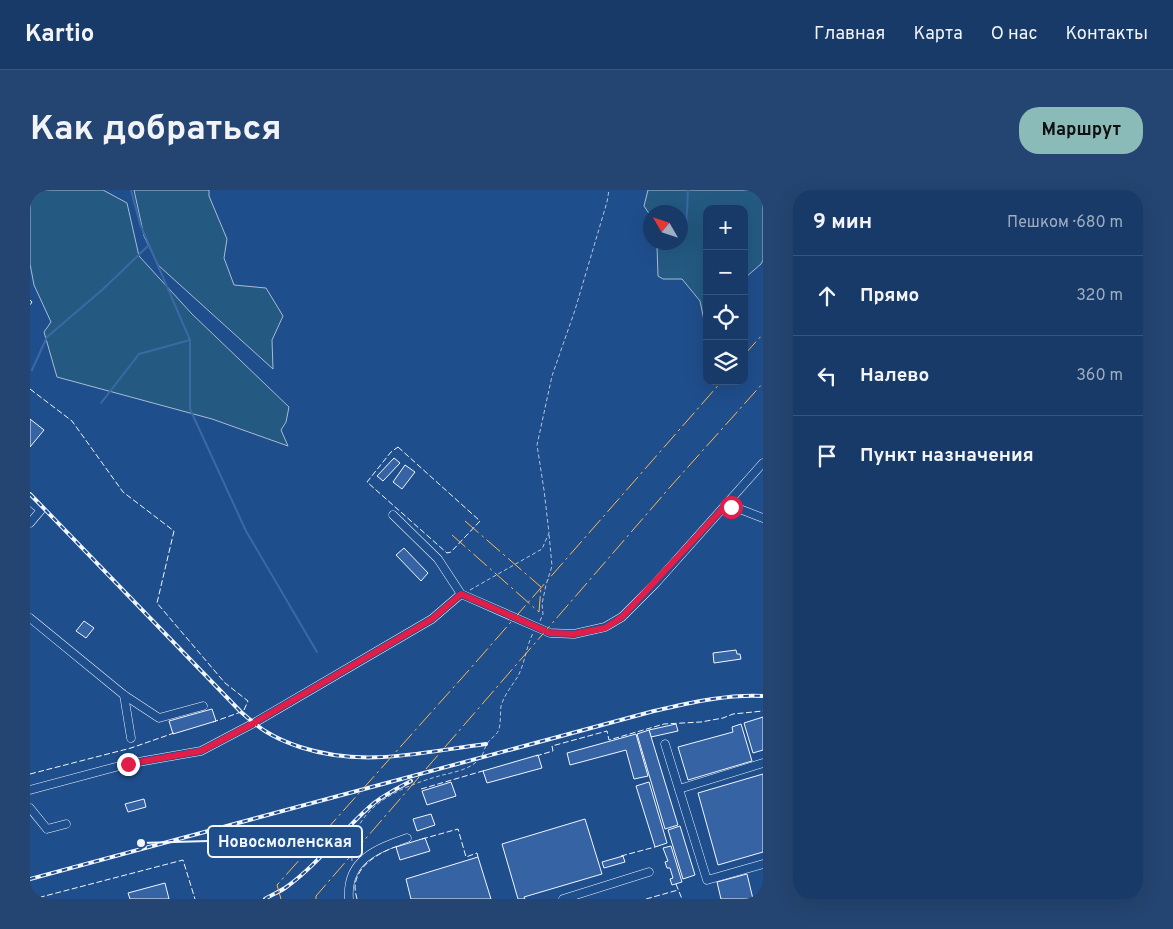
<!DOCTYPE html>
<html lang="ru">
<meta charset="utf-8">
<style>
body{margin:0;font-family:Overpass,sans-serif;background:#244571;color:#f1f3f6}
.controls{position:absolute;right:15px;top:15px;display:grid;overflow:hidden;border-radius:10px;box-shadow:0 5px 20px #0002}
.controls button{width:45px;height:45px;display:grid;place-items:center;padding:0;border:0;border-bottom:1px solid #36547d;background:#173a69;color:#f1f3f6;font:25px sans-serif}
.compass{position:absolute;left:613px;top:15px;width:45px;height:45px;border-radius:50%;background:#173a69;box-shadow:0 5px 20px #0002;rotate:309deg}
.stop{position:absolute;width:15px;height:15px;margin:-11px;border:4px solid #e11d48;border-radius:50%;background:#fff}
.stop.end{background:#e11d48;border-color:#fff;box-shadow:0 1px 5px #0008}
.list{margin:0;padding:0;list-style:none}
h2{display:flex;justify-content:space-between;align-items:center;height:65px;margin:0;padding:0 20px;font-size:21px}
h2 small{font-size:16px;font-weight:400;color:#9eadc0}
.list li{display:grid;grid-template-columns:32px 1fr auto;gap:15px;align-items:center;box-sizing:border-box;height:80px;padding:0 20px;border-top:1px solid #36547d}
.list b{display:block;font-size:19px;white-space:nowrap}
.list em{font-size:16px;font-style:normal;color:#9eadc0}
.icon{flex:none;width:28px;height:28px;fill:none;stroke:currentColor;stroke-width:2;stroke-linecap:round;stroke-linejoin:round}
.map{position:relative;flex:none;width:733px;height:709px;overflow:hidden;border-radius:20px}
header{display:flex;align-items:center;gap:30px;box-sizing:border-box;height:70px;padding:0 25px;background:#173a69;border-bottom:1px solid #36547d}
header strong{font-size:24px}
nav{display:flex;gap:28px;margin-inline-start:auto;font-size:18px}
.intro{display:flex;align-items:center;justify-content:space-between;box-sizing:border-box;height:120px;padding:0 30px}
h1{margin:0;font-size:35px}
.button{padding:12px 22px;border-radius:20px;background:#8bbbb9;color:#111;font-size:18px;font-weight:700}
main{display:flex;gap:30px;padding:0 30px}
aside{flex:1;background:#173a69;border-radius:20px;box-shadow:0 5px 20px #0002}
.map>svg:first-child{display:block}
.green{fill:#245a82;stroke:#a8bbd7}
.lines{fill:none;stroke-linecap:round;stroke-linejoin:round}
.stream{stroke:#3b69a3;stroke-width:2}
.building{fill:#3563a3;stroke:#f2f6ff}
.minor-casing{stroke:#f2f6ff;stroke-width:9}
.path{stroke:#b3c4dc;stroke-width:1;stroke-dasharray:4 2.5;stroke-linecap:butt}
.minor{stroke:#1f4e8c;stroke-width:8}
.rail-casing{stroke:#f2f6ff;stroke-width:4}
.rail{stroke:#1f4e8c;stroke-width:2;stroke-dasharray:5.5;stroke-linecap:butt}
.fence{stroke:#f2f6ff;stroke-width:1;stroke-dasharray:6 2.5;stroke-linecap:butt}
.power{stroke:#ffb74d;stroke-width:1;stroke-dasharray:18 4 2.5 4;stroke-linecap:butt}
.route{stroke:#e11d48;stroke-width:6}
.leader{fill:none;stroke:#f2f6ff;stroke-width:2}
.callout-dot{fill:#f2f6ff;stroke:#1f4e8c;stroke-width:2}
.callout{fill:#1f4e8c;stroke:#f2f6ff;stroke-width:2}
.callout-label{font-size:16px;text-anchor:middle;font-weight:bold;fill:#f2f6ff}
</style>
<header>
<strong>Kartio</strong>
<nav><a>Главная</a><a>Карта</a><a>О нас</a><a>Контакты</a></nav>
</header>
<div class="intro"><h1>Как добраться</h1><a class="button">Маршрут</a></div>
<main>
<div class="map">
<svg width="733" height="709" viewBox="0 0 733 709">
<rect width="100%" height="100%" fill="#1f4e8c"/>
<!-- green -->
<g class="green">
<path d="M0,0H73L97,13L109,66L162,124L259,217L256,232L251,240L258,256L182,229L27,187L14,142L21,132L4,95L0,74Z"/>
<path d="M104,0H179V6L197,49L194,68L204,95L236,98L253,126L242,150L243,179L128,75L114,46Z"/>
<path d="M618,0H733V70L731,74L716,87L714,96V19H677V134L675,135L670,111L652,89H633L628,86L627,56L629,53L650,52V22H620V25L614,16Z"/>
</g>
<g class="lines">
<!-- stream -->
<g class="stream">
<path d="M101,0L110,34L160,150V219L216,341L287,462"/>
<path d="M656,41L658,0"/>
<path d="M2,180L17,147L72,100L119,55"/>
<path d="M71,213L109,164L160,150"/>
</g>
</g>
<!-- building -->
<g class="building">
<path d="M0,229L14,240L0,257Z"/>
<path d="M364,268L370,273L353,291L347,286Z"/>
<path d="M375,275L385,282L372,299L363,292Z"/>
<path d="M374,358L398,383L391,391L366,365Z"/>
<path d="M54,431L64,438L56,448L46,441Z"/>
<path d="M706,460L707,464H710L711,469L684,473L683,463Z"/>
<path d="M182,519L186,531L143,544L139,531Z"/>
<path d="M733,527V560L723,563L714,533Z"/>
<path d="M646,534L648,541L621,547L619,540Z"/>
<path d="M711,534L722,571L658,590L648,557L703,542L702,537Z"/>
<path d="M619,540L648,635L635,639L607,544Z"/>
<path d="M606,544L618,586L604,589L596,560L540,575L537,563Z"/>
<path d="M508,565L512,578L457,593L453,581Z"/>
<path d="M733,584V662L688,675L668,603Z"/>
<path d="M421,592L426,606L397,615L392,601Z"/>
<path d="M619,592L637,653L625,657L606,596Z"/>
<path d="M114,609L116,617L98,622L95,614Z"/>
<path d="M401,624L405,635L387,641L383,629Z"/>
<path d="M555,629L572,684L494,707L495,709H488L472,654Z"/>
<path d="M650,636L665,685L653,689L638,640Z"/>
<path d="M395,648L400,661L370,670L366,657Z"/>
<path d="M641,656L652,692L642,695L640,689L643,688L640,678H637L635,672L638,671L633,658Z"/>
<path d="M593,666L595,672L574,678L572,672Z"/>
<path d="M448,667L461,709H381L376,689Z"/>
<path d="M717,684L723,709H691L687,692Z"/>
<path d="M135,693L139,709H100L98,703Z"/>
</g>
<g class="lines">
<defs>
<g id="minor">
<path d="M0,311L11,320L0,333"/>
<path d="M694,317L707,318L733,328"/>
<path d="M363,325L408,369L431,404L520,443L544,444L575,437L592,427L625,394L733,273"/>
<path d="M0,428L94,505L129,528L173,516"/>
<path d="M94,505L101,548"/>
<path d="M635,554L677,690L733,674"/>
<path d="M649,599L733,573"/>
<path d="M0,600L97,574L171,561L224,533L402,429L431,404"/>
<path d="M0,618L17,639L36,634"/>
<path d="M319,709C316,670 346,659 377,648"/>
<path d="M533,709L619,682"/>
</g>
</defs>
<!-- minor casing -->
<use href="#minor" class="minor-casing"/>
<!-- path -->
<g class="path">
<path d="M440,400L512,359L519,343L514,300L507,255L522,186L545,120L577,12L579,0"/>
<path d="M510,431L513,424L512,414L516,395L522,376L519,344"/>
<path d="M322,671C318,619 367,598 409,586C423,582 441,580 450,568C454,564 454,558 457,554C460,548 467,546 469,539C471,532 470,524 471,516C474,505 482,496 488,486C495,473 496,457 503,443"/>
</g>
<!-- minor -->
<use href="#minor" class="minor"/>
<defs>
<g id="rail">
<path d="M0,304L211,522C219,529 227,536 235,541C246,548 258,553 270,557C334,578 392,562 456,554"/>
<path d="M0,689L624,521C660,513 696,504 733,506"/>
<path d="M235,709C241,705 249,702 255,698C289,674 313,639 344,613C356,604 368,598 381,591"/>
</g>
</defs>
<!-- rail casing -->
<use href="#rail" class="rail-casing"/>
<!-- rail -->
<use href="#rail" class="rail"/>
<!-- fence -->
<g class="fence">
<path d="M0,110L2,112L0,115"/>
<path d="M0,199L42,231L93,302L144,341L127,413L195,493L218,511L214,520L211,522L183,532"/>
<path d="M368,257L450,331L421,362L417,363L337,292L361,262Z"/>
<path d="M506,566L523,561L522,556L577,541L579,550L634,534L671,532L693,528L703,524L733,521"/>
<path d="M0,584L101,558L144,543"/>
<path d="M391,599L456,580"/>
<path d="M392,649L428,639L436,667L447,663L448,667"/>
<path d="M591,666L625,657"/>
<path d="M646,694L652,709"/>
<path d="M12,709L11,707L153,670L165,709"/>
<path d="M327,709C326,705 325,701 325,697C326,675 350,662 368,656"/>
<path d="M616,709L648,700"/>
</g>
<!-- power -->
<g class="power">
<path d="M714,165L733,144"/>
<path d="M435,331L511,397"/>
<path d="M422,345L509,422L511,397"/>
<path d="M251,709L247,695L439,480L692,191"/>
<path d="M286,709V706L641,296L733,193"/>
</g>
</g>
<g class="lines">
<!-- route -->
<path class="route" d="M98,574L171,561L224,533L402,429L431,404L520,443L544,444L575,438L592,427L694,317H701"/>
</g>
<!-- callouts -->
<path class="leader" d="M111 653L178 651"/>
<circle class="callout-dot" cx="111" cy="653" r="5"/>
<rect class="callout" x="178" y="636" width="154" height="31" rx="5"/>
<g class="callout-label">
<text x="255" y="657">Новосмоленская</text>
</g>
</svg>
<div class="controls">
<button>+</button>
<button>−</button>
<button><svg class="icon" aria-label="locate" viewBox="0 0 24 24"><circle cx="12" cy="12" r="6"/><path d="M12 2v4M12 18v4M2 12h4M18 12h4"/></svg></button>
<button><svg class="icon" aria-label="layers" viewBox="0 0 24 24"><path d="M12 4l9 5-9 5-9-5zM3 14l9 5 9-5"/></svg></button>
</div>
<svg class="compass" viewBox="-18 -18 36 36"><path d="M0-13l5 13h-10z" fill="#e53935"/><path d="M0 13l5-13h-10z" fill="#9eadc0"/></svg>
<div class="stop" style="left:701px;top:317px"></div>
<div class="stop end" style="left:98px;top:574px"></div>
</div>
<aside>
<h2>9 мин<small>Пешком · 680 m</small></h2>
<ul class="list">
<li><svg class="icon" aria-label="ahead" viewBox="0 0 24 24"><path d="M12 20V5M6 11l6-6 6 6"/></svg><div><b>Прямо</b></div><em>320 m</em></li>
<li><svg class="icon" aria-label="left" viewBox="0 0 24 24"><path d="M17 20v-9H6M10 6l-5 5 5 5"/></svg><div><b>Налево</b></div><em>360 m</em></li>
<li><svg class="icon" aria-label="arrive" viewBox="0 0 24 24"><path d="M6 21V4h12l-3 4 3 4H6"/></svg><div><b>Пункт назначения</b></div></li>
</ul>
</aside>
</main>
